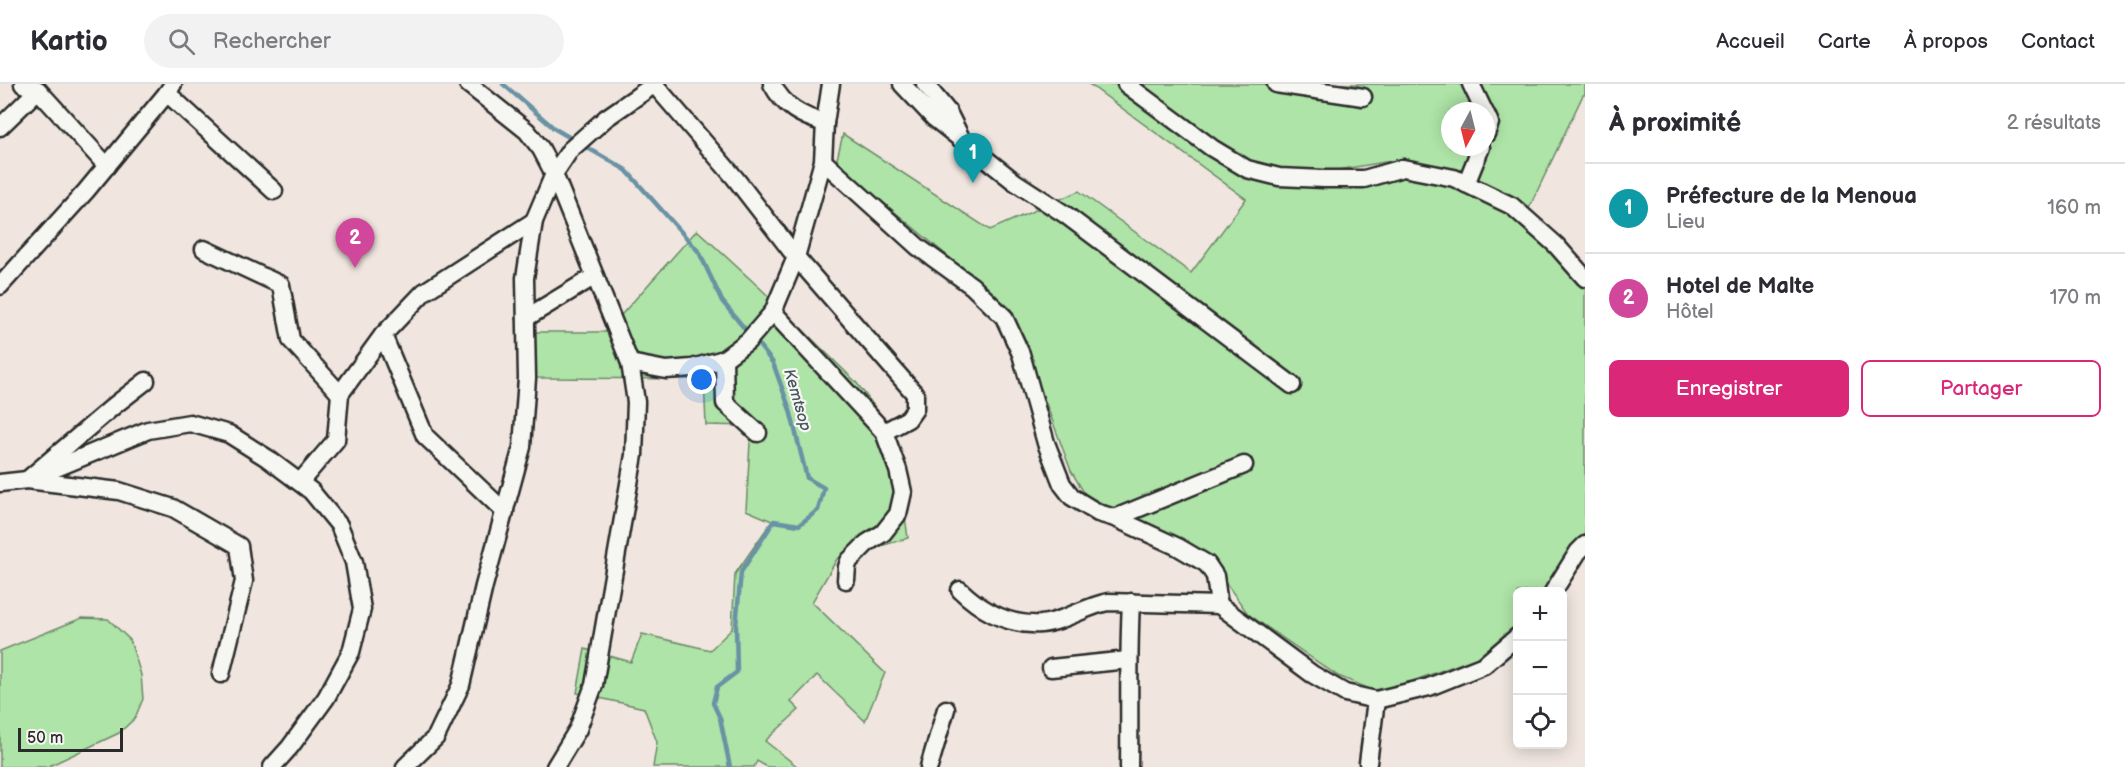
<!DOCTYPE html>
<html lang="fr">
<meta charset="utf-8">
<style>
body{margin:0;font-family:"Balsamiq Sans",sans-serif;background:#f2f2f3;color:#2b2b33}
.controls{position:absolute;right:18px;bottom:18px;display:grid;overflow:hidden;border-radius:9px;box-shadow:0 3px 15px #0003}
.controls button{width:54px;height:54px;display:grid;place-items:center;padding:0;border:0;border-bottom:2px solid #e1e1e2;background:#fff;color:#2b2b33;font:30px sans-serif}
.compass{position:absolute;left:1441px;top:18px;width:54px;height:54px;border-radius:50%;background:#fff;box-shadow:0 3px 15px #0003;rotate:187deg}
.scale{position:absolute;left:18px;bottom:15px;width:105px;box-sizing:border-box;padding-left:6px;border:3px solid #2b2b2b;border-top:0;font-size:16px;line-height:21px;white-space:nowrap;color:#2b2b2b;-webkit-text-stroke:4px #f6f6f2;paint-order:stroke}
.you{position:absolute;left:702px;top:296px;width:21px;height:21px;margin:-15px;border:4px solid #fff;border-radius:50%;background:#1a73e8;box-shadow:0 0 0 9px #1a73e833}
.badge{display:grid;place-items:center;width:39px;height:39px;border-radius:50%;background:#db2777;color:#fff;font-size:20px;font-weight:700}
.pin{position:absolute;translate:-50% -50px;filter:drop-shadow(0 2px 3px #0008)}
.pin::after{content:'';position:absolute;top:32px;width:21px;height:18px;background:inherit;clip-path:polygon(0 0,100% 0,50% 100%)}
.list{margin:0;padding:0;list-style:none}
h2{display:flex;justify-content:space-between;align-items:center;height:78px;margin:0;padding:0 24px;font-size:26px}
h2 small{font-size:20px;font-weight:400;color:#7c7c81}
.list li{display:grid;grid-template-columns:39px 1fr auto;gap:18px;align-items:center;box-sizing:border-box;height:90px;padding:0 24px;border-top:2px solid #e1e1e2}
.list b{display:block;font-size:22px;white-space:nowrap}
.list p{margin:0;font-size:20px;white-space:nowrap;color:#7c7c81}
.list em{font-size:20px;font-style:normal;color:#7c7c81}
.actions{display:flex;gap:12px;padding:18px 24px}
.actions a{flex:1;padding:14px 0;border:2px solid #db2777;border-radius:9px;text-align:center;font-size:21px;color:#db2777}
.actions .main{background:#db2777;color:#fff}
.icon{flex:none;width:33px;height:33px;fill:none;stroke:currentColor;stroke-width:2;stroke-linecap:round;stroke-linejoin:round}
.map{position:relative;flex:none;width:1585px;height:683px;overflow:hidden}
header{display:flex;align-items:center;gap:36px;box-sizing:border-box;height:84px;padding:0 30px;background:#fff;border-bottom:2px solid #e1e1e2}
header strong{font-size:28px}
nav{display:flex;gap:33px;margin-inline-start:auto;font-size:21px}
.search{width:420px;height:54px;background:#f2f2f3;display:flex;align-items:center;gap:15px;box-sizing:border-box;padding:0 21px;border-radius:33px;color:#7c7c81;font-size:22px}
main{display:flex}
aside{flex:1;background:#fff}
.map>svg:first-child{display:block}
.green{fill:#aee4a7;stroke:#6c8869;stroke-width:1.5;fill-rule:evenodd}
.lines{fill:none;stroke-linecap:round;stroke-linejoin:round}
.stream{stroke:#6992a4;stroke-width:4.5}
.minor-casing{stroke:#2b2b2b;stroke-width:21}
.minor{stroke:#f6f6f2;stroke-width:16}
.labels{text-anchor:middle;dominant-baseline:central;stroke-width:4.5;stroke-linejoin:round;paint-order:stroke}
.water-label{font-size:16px;font-style:italic;fill:#45565e;stroke:#f6f6f2}
</style>
<header>
<strong>Kartio</strong>
<div class="search"><svg class="icon" aria-label="search" viewBox="0 0 24 24"><circle cx="10" cy="10" r="6"/><path d="M15 15l6 6"/></svg>Rechercher</div>
<nav><a>Accueil</a><a>Carte</a><a>À propos</a><a>Contact</a></nav>
</header>
<main>
<div class="map">
<svg width="1585" height="683" viewBox="0 0 1585 683">
<rect width="100%" height="100%" fill="#f0e6df"/>
<filter id="ink" filterUnits="userSpaceOnUse"><feTurbulence type="fractalNoise" baseFrequency=".0167" numOctaves="2"/><feDisplacementMap in="SourceGraphic" scale="12" xChannelSelector="R" yChannelSelector="G"/><feConvolveMatrix kernelMatrix="1 2 1 2 8 2 1 2 1" color-interpolation-filters="sRGB"/></filter>
<g filter="url(#ink)">
<!-- green -->
<g class="green">
<path d="M1089,0H1585V11H1583L1523,137L1553,163L1579,200L1585,205V450L1572,462L1545,507L1518,508L1517,543L1484,571L1380,609L1338,592L1248,530L1211,478L1122,428L1086,412L1071,387L1011,225L836,79L843,50L990,146L1079,107L1191,189L1246,115ZM1450,27H1486V63H1450ZM1403,75L1457,87L1516,114L1523,136L1448,101L1398,91L1363,101L1268,99L1256,96L1263,82L1325,88Z"/>
<path d="M697,146L761,205L856,298L893,347L908,454L837,475L812,518L885,589L865,637L817,591L791,618L799,626L765,657L798,683H767L757,677L754,683H653L657,658L644,624L577,609L585,565L631,578L642,550L710,566L732,545L735,490L772,437L746,426L751,342L706,341L704,295L536,294L534,248H606Z"/>
<path d="M82,534L108,535L130,556L141,591L143,615L135,634L119,649L47,683H0V567Z"/>
</g>
<g class="lines">
<!-- stream -->
<g class="stream">
<path d="M503,0L555,45L626,86L699,168L722,217L749,250"/>
<path d="M730,683L720,634L713,619L717,603L737,588L736,542L741,488L774,437L799,441L818,426L824,404L807,394L790,326L773,279L755,256"/>
</g>
<defs>
<g id="minor">
<path d="M23,0L38,6L107,82"/>
<path d="M654,0L735,94L796,173L915,310V325L908,335L884,348"/>
<path d="M772,0C784,23 801,32 825,39"/>
<path d="M902,0L934,34L1015,98L1066,131L1292,301"/>
<path d="M925,0L948,28L960,52"/>
<path d="M1126,0L1212,64L1247,85L1279,93L1324,95H1364L1403,84L1454,94L1512,122L1556,161L1585,194"/>
<path d="M1276,0L1363,13"/>
<path d="M1471,0L1484,27"/>
<path d="M167,9L274,107"/>
<path d="M1486,30L1490,39L1486,50"/>
<path d="M0,43L38,6"/>
<path d="M823,77L918,163L972,202L1004,233L1021,270L1046,359L1062,400L1072,413L1098,429L1115,434L1178,463L1207,480L1215,492L1219,521"/>
<path d="M1466,100L1481,63"/>
<path d="M204,165L281,201L291,256L340,310"/>
<path d="M0,202L86,107L167,9L173,0"/>
<path d="M773,228L884,348L898,386L903,408L898,430L883,449L867,459L849,477L847,483L846,496"/>
<path d="M526,234L595,192"/>
<path d="M383,251L425,352L505,428"/>
<path d="M724,275L725,319L758,349"/>
<path d="M630,279L666,286L692,284L724,275L748,257L773,228L796,173L823,77L825,39L831,0"/>
<path d="M146,297L115,321L27,396L119,407L173,424L239,462L244,497L221,590"/>
<path d="M300,398L336,356L340,310L383,251L424,208L534,137"/>
<path d="M0,399L27,396L148,346L190,339L229,350L267,374L311,407L339,441L354,478L362,525L351,568L326,614L290,663L272,683"/>
<path d="M1115,434L1244,381"/>
<path d="M960,506C982,527 1009,542 1041,540C1064,538 1086,522 1108,518L1219,521L1312,590L1345,609L1376,616L1429,603L1484,581L1518,552"/>
<path d="M1553,508L1578,468L1585,461"/>
<path d="M1051,584L1128,576"/>
<path d="M1368,679L1376,616"/>
<path d="M405,683L436,653L461,601L484,502L522,363L527,294L525,194L534,137L554,90L541,65L527,47L468,0"/>
<path d="M555,683L578,645L594,601L634,371L636,318L630,279L554,90L570,66L606,34L655,0"/>
<path d="M929,683L946,625"/>
<path d="M1129,683C1130,628 1128,573 1131,518"/>
</g>
</defs>
<!-- minor casing -->
<use href="#minor" class="minor-casing"/>
<!-- minor -->
<use href="#minor" class="minor"/>
</g>
</g>
<g class="labels">
<!-- water labels -->
<g class="water-label">
<text transform="translate(797 316) rotate(74)">Kemtsop</text>
</g>
</g>
</svg>
<div class="controls">
<button>+</button>
<button>−</button>
<button><svg class="icon" aria-label="locate" viewBox="0 0 24 24"><circle cx="12" cy="12" r="6"/><path d="M12 2v4M12 18v4M2 12h4M18 12h4"/></svg></button>
</div>
<svg class="compass" viewBox="-18 -18 36 36"><path d="M0-13l5 13h-10z" fill="#e53935"/><path d="M0 13l5-13h-10z" fill="#7c7c81"/></svg>
<div class="scale">50 m</div>
<div class="you"></div>
<div class="pin badge" style="left:973px;top:99px;background:#0f9aa8">1</div>
<div class="pin badge" style="left:355px;top:184px;background:#d1479c">2</div>
</div>
<aside>
<h2>À proximité<small>2 résultats</small></h2>
<ul class="list">
<li><span class="badge" style="background:#0f9aa8">1</span><div><b>Préfecture de la Menoua</b><p>Lieu</p></div><em>160 m</em></li>
<li><span class="badge" style="background:#d1479c">2</span><div><b>Hotel de Malte</b><p>Hôtel</p></div><em>170 m</em></li>
</ul>
<div class="actions"><a class="main">Enregistrer</a><a>Partager</a></div>
</aside>
</main>
